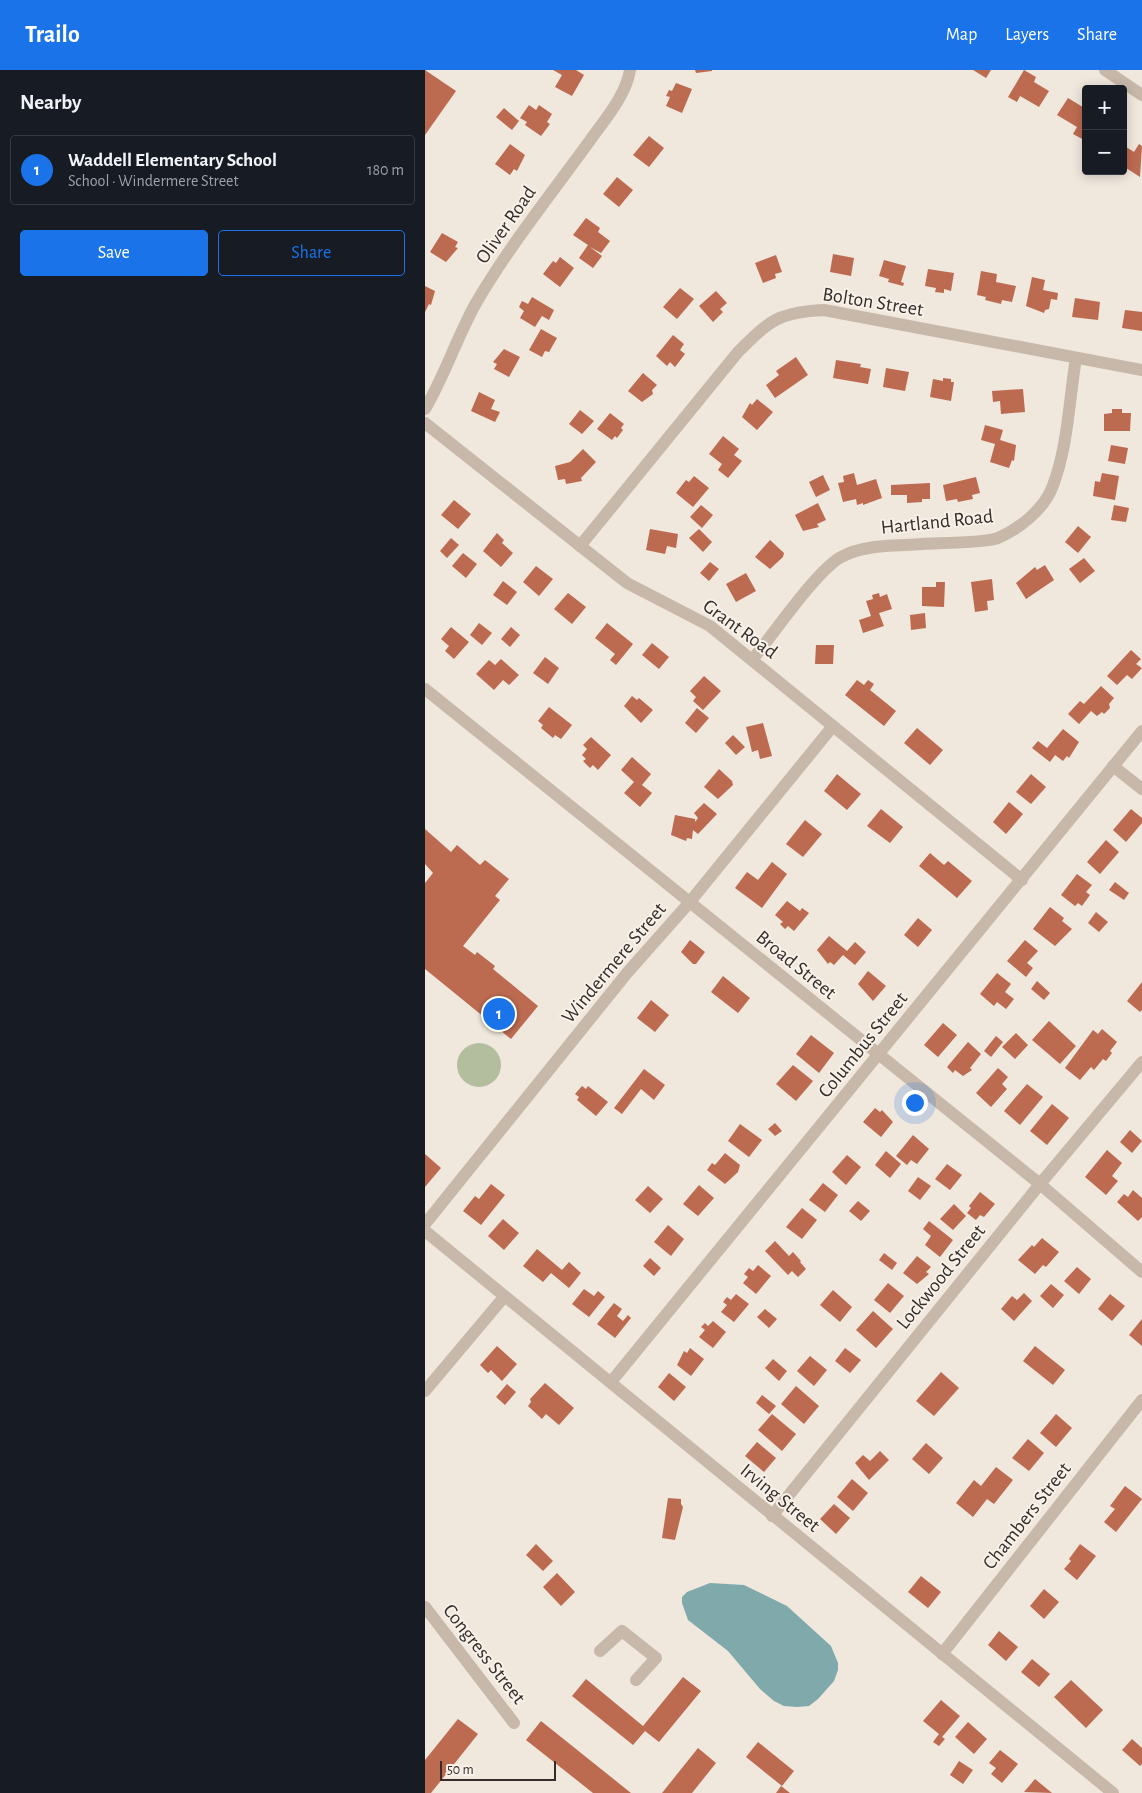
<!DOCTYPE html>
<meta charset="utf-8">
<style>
body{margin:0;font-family:"Alegreya Sans",sans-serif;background:#20242c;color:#f1f3f6}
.controls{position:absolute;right:15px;top:15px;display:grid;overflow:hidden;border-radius:5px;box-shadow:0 2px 12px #0003}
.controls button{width:45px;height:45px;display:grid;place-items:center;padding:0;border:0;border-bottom:1px solid #363941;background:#171b24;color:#f1f3f6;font:25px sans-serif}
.scale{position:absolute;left:15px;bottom:12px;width:116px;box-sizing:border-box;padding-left:5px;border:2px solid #352d29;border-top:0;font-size:14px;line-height:18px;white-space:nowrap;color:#352d29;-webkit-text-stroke:4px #f8f1e9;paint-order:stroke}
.you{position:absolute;left:489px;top:1032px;width:18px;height:18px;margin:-12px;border:4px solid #fff;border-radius:50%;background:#1a73e8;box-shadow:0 0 0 8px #1a73e833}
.badge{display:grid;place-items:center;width:32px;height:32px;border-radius:50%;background:#1a73e8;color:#fff;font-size:16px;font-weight:700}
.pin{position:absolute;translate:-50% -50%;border:2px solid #fff;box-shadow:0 1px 5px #0006}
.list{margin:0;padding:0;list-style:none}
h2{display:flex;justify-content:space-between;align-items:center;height:65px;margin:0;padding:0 20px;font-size:21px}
h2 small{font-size:16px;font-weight:400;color:#9ea1a6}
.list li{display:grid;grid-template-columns:32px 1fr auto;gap:15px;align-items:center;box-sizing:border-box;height:70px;margin:0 10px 10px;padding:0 10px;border:1px solid #363941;border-radius:5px}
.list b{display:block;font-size:19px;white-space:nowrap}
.list p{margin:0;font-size:16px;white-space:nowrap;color:#9ea1a6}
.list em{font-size:16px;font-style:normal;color:#9ea1a6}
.actions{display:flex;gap:10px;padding:15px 20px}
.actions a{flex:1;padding:11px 0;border:1px solid #1a73e8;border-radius:5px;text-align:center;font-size:18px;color:#1a73e8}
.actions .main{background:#1a73e8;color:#fff}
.map{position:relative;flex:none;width:717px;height:1723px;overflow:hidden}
header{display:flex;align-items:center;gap:30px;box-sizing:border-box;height:70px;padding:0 25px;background:#1a73e8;color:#fff}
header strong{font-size:24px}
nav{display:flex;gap:28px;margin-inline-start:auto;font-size:18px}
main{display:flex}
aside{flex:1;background:#171b24}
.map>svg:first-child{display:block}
.green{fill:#b3be9f}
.water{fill:#7fa9ab}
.building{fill:#bc6b50}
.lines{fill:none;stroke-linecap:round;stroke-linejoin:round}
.minor{stroke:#c7b8aa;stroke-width:12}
.labels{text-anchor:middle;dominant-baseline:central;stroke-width:4;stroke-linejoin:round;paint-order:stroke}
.street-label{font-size:20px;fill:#352d29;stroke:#f8f1e9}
</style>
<header>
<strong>Trailo</strong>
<nav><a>Map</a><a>Layers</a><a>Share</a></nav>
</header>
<main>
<aside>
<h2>Nearby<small></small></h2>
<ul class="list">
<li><span class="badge">1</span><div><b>Waddell Elementary School</b><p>School · Windermere Street</p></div><em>180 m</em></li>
</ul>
<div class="actions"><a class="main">Save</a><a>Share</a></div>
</aside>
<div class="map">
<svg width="717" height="1723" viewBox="0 0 717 1723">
<rect width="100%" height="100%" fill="#f0e7dd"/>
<!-- green -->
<circle class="green" cx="54" cy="995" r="22"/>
<!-- water -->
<path class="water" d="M285,1513L319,1515L362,1536L406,1576L413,1593V1600L409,1611L393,1629L384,1636L372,1637L359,1636L349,1631L335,1619L303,1581L263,1550L257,1533V1527L262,1522Z"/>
<!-- building -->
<g class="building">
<path d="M0,0L31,21L0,65Z"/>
<path d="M128,0H151L159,5L147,26L130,17L137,5Z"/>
<path d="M270,0H287V1L271,3Z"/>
<path d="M548,0H566L561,8Z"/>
<path d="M599,0L611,7L609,12L624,21L614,37L595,26L592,32L583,27Z"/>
<path d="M251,13L267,19L257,43L241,36L245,27L241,26L244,20L247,21Z"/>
<path d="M643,28L661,39V71L648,64L652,57L632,45Z"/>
<path d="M104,35L111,40L114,35L127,44L122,52L125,54L116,66L100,55L102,52L95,48Z"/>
<path d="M79,38L94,51L87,60L71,47Z"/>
<path d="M224,66L239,78L224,97L208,85Z"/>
<path d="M85,74L100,85L92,101L89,99L85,105L70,94Z"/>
<path d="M714,74L717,76L715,107L698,96V75L709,82Z"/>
<path d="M192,107L208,120L194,137L178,124Z"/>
<path d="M161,148L175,158L173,162L185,171L176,183L165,177L177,186L168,198L154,188L163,175L148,165Z"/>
<path d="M17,163L33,172L30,177L33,178L21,192L5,182Z"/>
<path d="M408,184L429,188L426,206L405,202Z"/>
<path d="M351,185L357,202L350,204L351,208L338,213L330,193Z"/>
<path d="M135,187L149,198L135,217L118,204L128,191L131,193Z"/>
<path d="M459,190L481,196L476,212L479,213L478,216L463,212L464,209L454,206Z"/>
<path d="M503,199L529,203L526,221L519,219V223L510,222L511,218L500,216Z"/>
<path d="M556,201L572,204L571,212L591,216L587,232L577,230L576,234L560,230L561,227L552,225Z"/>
<path d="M607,207L620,210L618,220L633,223L632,230L626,229L624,239L620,240L619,243L601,236Z"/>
<path d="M0,216L10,221L6,235L4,234L0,242Z"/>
<path d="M255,218L269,229L252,249L238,237Z"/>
<path d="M291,221L302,233L295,239L298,242L288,252L274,236Z"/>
<path d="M107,227L129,240L124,250L117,246L110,257L95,248L99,241L94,237L97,231L103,234Z"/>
<path d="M650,228L675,232L673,250L647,247Z"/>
<path d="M700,240L717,242V261L697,258Z"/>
<path d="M116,259L132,268L124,282L120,281L117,287L104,280Z"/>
<path d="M248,265L259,274L255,280L260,284L250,297L245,292L242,296L231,286Z"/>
<path d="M79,279L95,287L84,307L69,299L72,294L68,292Z"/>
<path d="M371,287L383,305L350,328L341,315L354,305L351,301Z"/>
<path d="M411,290L436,294L435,297L446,299L443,314L408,308Z"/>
<path d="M461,298L484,302L480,321L458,317Z"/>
<path d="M218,303L232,315L227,320L228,324L217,332L203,321Z"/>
<path d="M518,308L526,309V312H529L526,331L505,327L508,309L518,311Z"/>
<path d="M598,319L600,342L576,344L575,331L568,332L567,321Z"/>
<path d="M54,322L70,330L66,339L75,342L70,352L46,341Z"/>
<path d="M332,329L348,342L332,360L317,347L325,333L327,335Z"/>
<path d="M687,339H697V343H706L705,361H679V344L687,343Z"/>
<path d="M155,340L169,351L157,364L144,354Z"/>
<path d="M185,343L199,354L196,358L198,360L192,368L190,366L187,370L172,359Z"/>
<path d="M560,355L578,360L575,370L591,375L589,391L587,390L584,398L565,392L570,374L556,370Z"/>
<path d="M298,366L314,379L309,385L317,391L303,408L293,400L297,394L284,384Z"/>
<path d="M686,375L703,378L700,394L683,391Z"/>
<path d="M158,379L171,392L156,408L157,411L141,414L140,409L133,410L130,396L145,392Z"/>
<path d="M429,403L432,415L451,409L457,428L438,435V433L432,435L431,429L418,432L413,413L419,412L418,406Z"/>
<path d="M677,403L694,406L690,430L668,426L670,411L675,412Z"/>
<path d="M398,405L405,420L391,427L384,412Z"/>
<path d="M269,406L284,418L268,437L251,423L261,410L264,412Z"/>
<path d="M551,407L555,423L547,425L548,429L533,432L532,429L521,431L518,415Z"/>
<path d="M505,413V429H497V432L482,433V425H466V415Z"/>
<path d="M29,430L46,444L33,459L16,445Z"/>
<path d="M393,433L401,450L392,454L394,457L378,461L370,445Z"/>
<path d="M276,435L288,445L277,458L265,447Z"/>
<path d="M689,435L704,438L701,452L686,450Z"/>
<path d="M653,456L666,467L653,483L640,472Z"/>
<path d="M225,459L253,464L251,478L242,476L240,484L221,480Z"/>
<path d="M274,459L287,472L278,482L264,468Z"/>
<path d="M72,463L79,470L77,473L88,483L76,497L58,481Z"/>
<path d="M26,468L34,475L22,488L15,481Z"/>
<path d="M345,470L359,483L358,487L345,499L330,487Z"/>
<path d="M38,483L52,494L41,508L27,496Z"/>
<path d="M659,488L670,501L655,513L644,499Z"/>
<path d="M285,492L294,499L284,511L275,503Z"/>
<path d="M620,495L629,510L601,529L591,513L610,497L612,500Z"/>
<path d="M111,496L128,509L114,526L98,512Z"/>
<path d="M321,503L331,521L311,532L301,514Z"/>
<path d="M567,509L569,530L562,531L563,540L550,542L546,512Z"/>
<path d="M78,511L92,522L82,535L68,525Z"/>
<path d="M511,512H520L519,537L497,536V517H511Z"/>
<path d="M143,523L161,537L147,554L129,539Z"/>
<path d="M454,523L455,527L462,524L467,539L454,543L459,556L438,563L434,550L446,546L441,531L448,529L447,525Z"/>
<path d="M500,543L501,558L486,560L485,545Z"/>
<path d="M54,553L67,563L57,575L45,565Z"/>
<path d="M182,553L208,574L191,595L185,590L190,584L170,568Z"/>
<path d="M26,557L44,572L29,589L20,581L24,576L16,569Z"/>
<path d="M86,557L95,565L85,577L76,569Z"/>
<path d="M227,573L244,587L234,599L217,585Z"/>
<path d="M391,575H409L408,594H390Z"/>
<path d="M706,580L716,589L711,594L717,598L707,609L702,605L692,615L682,606Z"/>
<path d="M120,587L134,598L123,614L108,603Z"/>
<path d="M76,589L94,605L84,615L78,610L69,620L51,604L64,590L70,595Z"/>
<path d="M279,606L296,621L278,640L268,631L271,627L265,621Z"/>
<path d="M432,610L439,615L443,610L449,614L445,620L471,641L459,656L420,625Z"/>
<path d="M676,616L689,628L684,634L685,638L679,644L677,642L672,646L666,641L654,654L643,644L655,631L659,634Z"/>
<path d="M207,626L212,630L214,628L228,640L216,653L199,636Z"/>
<path d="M124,637L147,655L136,669L130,665L128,668L116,658L118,655L113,651Z"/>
<path d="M272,638L284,648L271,663L260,653Z"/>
<path d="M338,653L347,686L335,689L333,680L327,682L321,657Z"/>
<path d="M492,658L518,680L505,695L479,673Z"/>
<path d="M638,659L654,672L644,688L642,686L638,691L630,685L625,692L607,678L613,671L622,678Z"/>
<path d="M308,665L320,677L311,685L300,673Z"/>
<path d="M166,667L186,685L173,700L168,695L165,698L158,691L161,689L157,685L162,679L158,675Z"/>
<path d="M207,687L226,704L217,715L227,723L215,737L199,723L209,712L196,700Z"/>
<path d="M294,699L307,711L308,715L293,729L279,717Z"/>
<path d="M412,704L436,724L422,740L399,721Z"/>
<path d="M606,704L621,717L606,734L591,722Z"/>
<path d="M584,732L598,744L581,764L568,752Z"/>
<path d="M279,733L292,744L273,764L268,760L267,769L262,768L261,771L246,765L250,745L270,749V752L273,748L269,743Z"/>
<path d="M456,739L478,757L465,773L442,756Z"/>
<path d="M706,739L717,748V753L701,772L688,760Z"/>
<path d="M380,750L397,764L378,787L361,774Z"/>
<path d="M0,759L26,782L32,775L55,795L60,790L84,809L70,826L75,830L38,876L50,885L52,882L70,896L68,899L113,936L86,969L0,899V813L8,803L0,794Z"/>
<path d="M681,770L694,782L675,804L662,792Z"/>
<path d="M505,783L519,795L523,791L547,811L532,828L494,796Z"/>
<path d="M347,792L362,804L337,838L310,818L322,802L333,810Z"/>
<path d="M652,804L667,815L661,822L665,825L657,836L653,833L650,836L636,825Z"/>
<path d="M690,812L704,823L699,830L684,820Z"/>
<path d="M362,831L375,841L377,838L384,843L369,861L363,856L360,859L355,854L358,852L350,845Z"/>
<path d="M625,837L639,848L637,851L647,859L630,876L608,859Z"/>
<path d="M671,842L683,852L674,862L663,853Z"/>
<path d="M493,848L507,860L493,877L479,865Z"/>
<path d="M404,866L422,881L430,872L441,882L430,895L418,885L409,895L405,892L403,894L392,880Z"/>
<path d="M265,870L280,882L271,894H268L256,882Z"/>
<path d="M600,870L613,881L602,893L608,898L601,907L582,891Z"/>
<path d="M443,901L461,916L448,931L433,914Z"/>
<path d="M572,903L586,914L580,922L589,929L581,939L572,932L569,936L555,924Z"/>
<path d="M298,906L325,928L313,943L286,922Z"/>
<path d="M612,911L625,923L619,930L606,919Z"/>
<path d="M717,912V940L715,942L702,931Z"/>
<path d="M226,930L244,945L230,962L212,948Z"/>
<path d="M624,951L651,976L635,994L607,970Z"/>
<path d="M518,953L532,965L513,987L499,975Z"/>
<path d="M677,959L692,972L685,981L687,983L681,991L678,989L669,1000L666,997L655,1010L640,998L668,960L673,964Z"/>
<path d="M591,963L603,975L590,989L577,977Z"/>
<path d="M386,965L409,983L394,1003L371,984Z"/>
<path d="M571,966L578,972L566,987L559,981Z"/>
<path d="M543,972L556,984L545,998L547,1000L538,1006L530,1000L528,1003L522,997Z"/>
<path d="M368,995L388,1011L371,1031L351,1014Z"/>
<path d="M573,998L583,1007L577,1014L582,1019L566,1037L551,1023Z"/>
<path d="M219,999L240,1015L229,1030L216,1019L197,1044L189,1038Z"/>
<path d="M602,1014L618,1027L595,1055L579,1041Z"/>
<path d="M157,1016L161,1019L163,1016L183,1032L171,1046L152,1030L154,1027L150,1024Z"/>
<path d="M627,1034L644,1048L622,1075L605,1061Z"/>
<path d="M450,1038L455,1042L457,1040L468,1052L456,1067L438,1052Z"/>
<path d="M350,1053L357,1061L350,1066L343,1059Z"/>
<path d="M315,1054L337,1070L324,1087L303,1071Z"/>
<path d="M705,1060L717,1071L707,1083L695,1072Z"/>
<path d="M488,1065L504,1079L492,1094L486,1090L482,1095L471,1086Z"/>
<path d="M682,1080L697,1093L687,1106L693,1111L681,1125L660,1107Z"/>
<path d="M461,1081L476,1094L465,1108L450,1095Z"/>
<path d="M300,1083L315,1095L313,1102L300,1114L282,1100L287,1093L290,1095Z"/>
<path d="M0,1084L16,1098L0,1117Z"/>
<path d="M422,1085L436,1097L421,1115L407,1102Z"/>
<path d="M522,1094L537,1105L525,1120L510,1109Z"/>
<path d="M493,1107L506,1116L495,1130L483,1121Z"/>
<path d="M398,1113L413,1125L400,1142L384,1130Z"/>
<path d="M66,1114L80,1125L56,1155L38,1141L50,1126L54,1129Z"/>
<path d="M274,1115L289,1128L273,1146L258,1134Z"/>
<path d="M223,1116L238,1129L225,1143L210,1130Z"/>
<path d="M708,1120L717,1128V1147L713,1151L692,1132L699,1124L703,1127Z"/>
<path d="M555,1122L570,1134L559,1147L555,1145L551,1150L542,1143L546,1138L544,1136Z"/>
<path d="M433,1131L445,1141L436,1151L424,1141Z"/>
<path d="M529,1134L541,1146L528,1160L515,1149Z"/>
<path d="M377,1138L392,1150L377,1169L361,1157Z"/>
<path d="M78,1149L94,1163L79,1180L63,1166Z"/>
<path d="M504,1151L528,1170L515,1187L500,1175L506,1166L498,1159Z"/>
<path d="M243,1155L259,1169L246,1186L229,1172Z"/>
<path d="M617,1168L634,1182L621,1197L618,1195L610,1204L593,1190L607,1175L609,1177Z"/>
<path d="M350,1171L364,1186L368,1182L376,1191L375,1192L381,1199L373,1207L367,1201L363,1205L340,1181Z"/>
<path d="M112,1179L137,1200L144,1192L156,1203L144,1218L126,1203L118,1212L98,1196Z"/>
<path d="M459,1183L472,1193L467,1200L454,1190Z"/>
<path d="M492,1186L506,1197L501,1202L504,1204L492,1214L478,1203Z"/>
<path d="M225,1188L236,1198L229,1206L218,1196Z"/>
<path d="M333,1195L346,1206L331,1224L318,1213L323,1207L319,1204L324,1198L328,1201Z"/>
<path d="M652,1197L666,1209L654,1224L639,1211Z"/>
<path d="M463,1213L479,1226L465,1243L449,1230Z"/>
<path d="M626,1214L639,1225L628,1238L615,1226Z"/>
<path d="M159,1219L169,1226L173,1221L180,1227L164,1247L147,1234Z"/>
<path d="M408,1220L427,1237L415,1252L395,1235Z"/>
<path d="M599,1223L607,1231L589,1251L576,1239L587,1226L592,1230Z"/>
<path d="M311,1224L324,1234L309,1252L296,1242L302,1235L298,1232L302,1227L306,1230Z"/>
<path d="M685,1224L700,1236L687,1251L673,1239Z"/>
<path d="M189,1233L197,1239L192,1246L198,1251L203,1245L206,1248L190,1268L172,1254Z"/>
<path d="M340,1239L352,1249L344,1258L332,1247Z"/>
<path d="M448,1241L468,1259L451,1278L431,1260Z"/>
<path d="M717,1249V1276L704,1265Z"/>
<path d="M288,1251L301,1262L288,1278L274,1267L280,1260L276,1257L280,1253L283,1256Z"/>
<path d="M72,1276L92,1294L77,1311L66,1300L63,1303L55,1295Z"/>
<path d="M610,1276L640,1300L628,1315L598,1291Z"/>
<path d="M265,1278L279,1289L266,1306L252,1295L259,1281L262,1283Z"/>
<path d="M420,1278L436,1290L425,1303L410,1291Z"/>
<path d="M385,1286L402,1300L389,1316L372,1301Z"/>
<path d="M348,1289L362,1301L354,1311L340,1298Z"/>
<path d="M516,1302L534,1318L509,1346L491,1331Z"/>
<path d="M244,1303L261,1317L249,1331L233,1317Z"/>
<path d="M120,1313L149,1338L134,1355L121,1344L117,1349L103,1336L106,1332L105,1329Z"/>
<path d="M82,1314L91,1322L80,1335L71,1327Z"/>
<path d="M371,1316L394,1336L379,1354L356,1334Z"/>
<path d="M337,1325L351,1336L344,1344L331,1333Z"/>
<path d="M347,1344L371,1364L357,1381L333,1360Z"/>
<path d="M631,1344L647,1358L631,1377L615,1363Z"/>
<path d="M603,1369L619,1383L604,1401L587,1388Z"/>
<path d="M332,1372L351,1388L339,1402L320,1386Z"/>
<path d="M501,1373L518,1388L504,1404L487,1389Z"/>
<path d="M455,1381L464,1390L444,1410L430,1393L438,1385L445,1391Z"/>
<path d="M571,1397L588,1410L569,1434L562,1429L548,1447L531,1433L549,1410L556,1416Z"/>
<path d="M427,1409L443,1423L428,1441L412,1427Z"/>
<path d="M700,1416L717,1429L691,1462L679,1452L690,1439L685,1436Z"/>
<path d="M243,1428L256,1429V1434L258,1437L250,1470L237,1468Z"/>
<path d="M409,1434L425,1448L411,1464L395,1449Z"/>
<path d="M111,1474L128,1491L118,1501L101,1485Z"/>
<path d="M655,1474L671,1486L652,1510L639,1499L646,1491L644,1489Z"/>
<path d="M132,1503L150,1522L136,1536L118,1517Z"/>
<path d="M496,1506L516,1522L503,1538L483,1522Z"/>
<path d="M619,1519L634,1532L619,1549L605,1536Z"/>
<path d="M574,1561L593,1577L581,1591L563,1575Z"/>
<path d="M607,1589L625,1604L614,1617L596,1602Z"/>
<path d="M258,1607L276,1621L234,1672L220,1661L208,1675L147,1626L161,1609L218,1656Z"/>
<path d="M646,1610L678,1640L661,1658L629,1627Z"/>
<path d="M516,1630L535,1646L517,1667L520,1669L514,1676L508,1672L514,1664L498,1651Z"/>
<path d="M33,1649L53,1664L6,1723H0V1690Z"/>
<path d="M116,1651L206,1723H168L101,1670Z"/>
<path d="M543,1652L562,1669L549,1684L530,1667Z"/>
<path d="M707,1669L717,1678V1694L715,1696L697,1680Z"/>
<path d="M333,1672L369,1701L357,1716L321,1687Z"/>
<path d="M273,1678L291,1693L267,1723H237Z"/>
<path d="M575,1680L593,1694L577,1713L566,1704L571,1698L564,1693Z"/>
<path d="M534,1691L548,1700L538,1714L525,1705Z"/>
<path d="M610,1709L627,1723L599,1722Z"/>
<path d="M356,1716L365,1723H351Z"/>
</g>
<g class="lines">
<!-- minor -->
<g class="minor">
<path d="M680,0L717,25"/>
<path d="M0,339C20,305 32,267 51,233C85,175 127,123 166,69C181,48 201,25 205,0"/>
<path d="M0,353L202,513L285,556L597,810"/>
<path d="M155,476L313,282C344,251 353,242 399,240L717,300"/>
<path d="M327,590C348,565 391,501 416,487C440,474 471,476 497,474C513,473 561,473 573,468C594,459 618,440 627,418C643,378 644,330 651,288"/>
<path d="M0,619L615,1114L717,1202"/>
<path d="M688,696L717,719"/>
<path d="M0,1154L202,903L264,833L408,656"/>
<path d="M0,1161L688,1723"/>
<path d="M186,1312L717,661"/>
<path d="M0,1321L79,1227"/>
<path d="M347,1446L615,1114L717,992"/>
<path d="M0,1537L89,1653"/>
<path d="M175,1581L197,1561L231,1588L211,1610"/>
<path d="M517,1584L717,1330"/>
</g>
</g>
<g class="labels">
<!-- street labels -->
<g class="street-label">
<text transform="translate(81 155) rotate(-55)">Oliver Road</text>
<text transform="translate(448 232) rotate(9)">Bolton Street</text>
<text transform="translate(512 452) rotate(-6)">Hartland Road</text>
<text transform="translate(315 559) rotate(36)">Grant Road</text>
<text transform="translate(189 893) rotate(-50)">Windermere Street</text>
<text transform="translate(371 895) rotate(39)">Broad Street</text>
<text transform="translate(438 975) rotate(-51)">Columbus Street</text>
<text transform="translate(516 1207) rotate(-51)">Lockwood Street</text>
<text transform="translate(355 1428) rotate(39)">Irving Street</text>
<text transform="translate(602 1446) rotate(-52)">Chambers Street</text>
<text transform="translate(59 1584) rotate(52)">Congress Street</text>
</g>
</g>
</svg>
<div class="controls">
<button>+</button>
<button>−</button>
</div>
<div class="scale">50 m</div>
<div class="you"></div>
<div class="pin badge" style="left:74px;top:944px">1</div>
</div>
</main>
